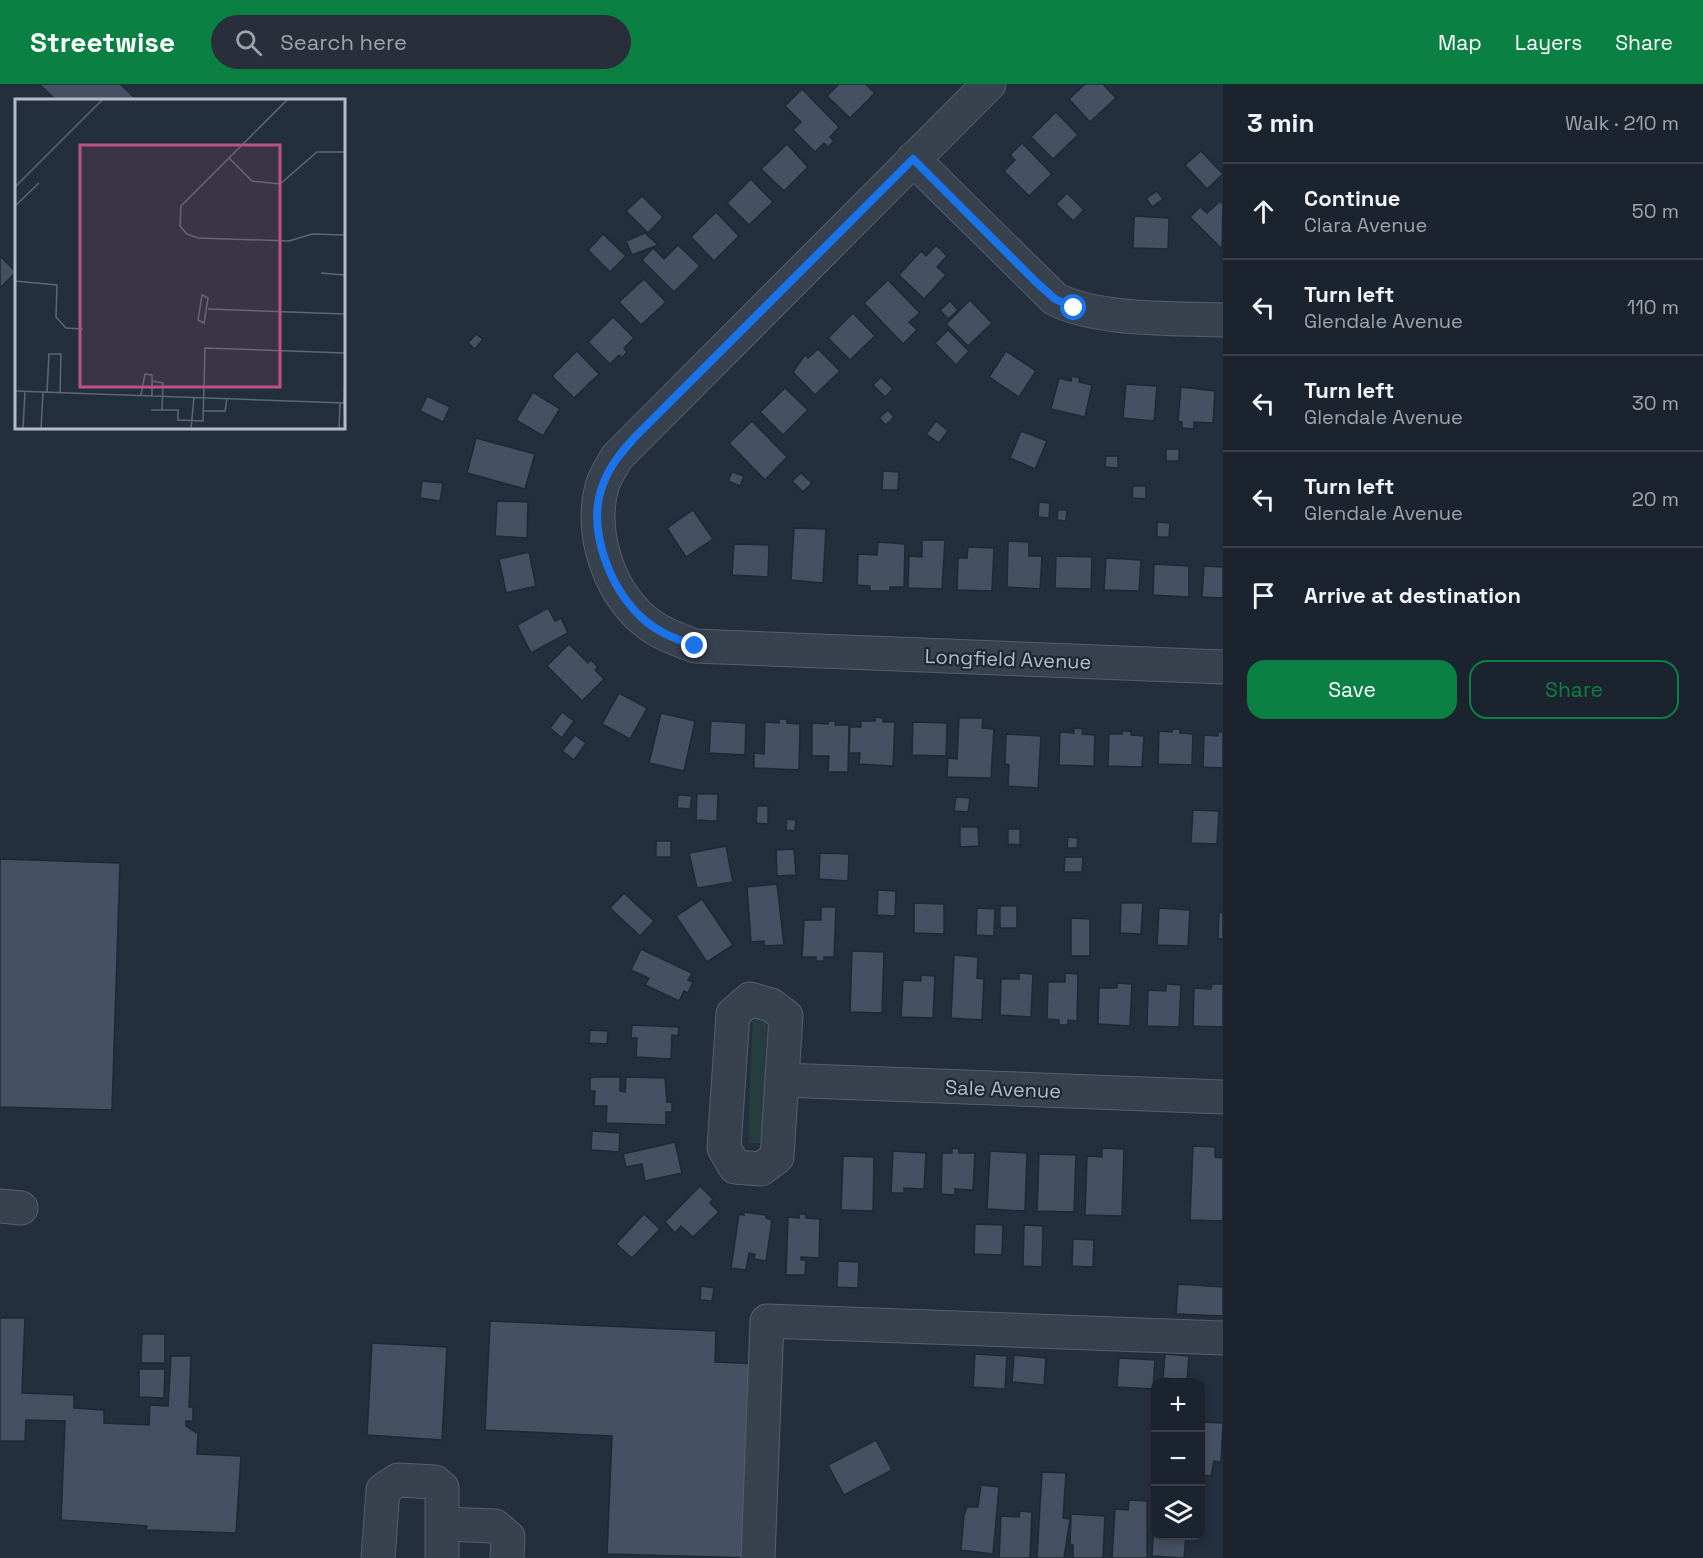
<!DOCTYPE html>
<meta charset="utf-8">
<style>
body{margin:0;font-family:"Space Grotesk",sans-serif;background:#282f3a;color:#f1f3f6}
.controls{position:absolute;right:18px;bottom:18px;display:grid;overflow:hidden;border-radius:12px;box-shadow:0 3px 9px #0003}
.controls button{width:54px;height:54px;display:grid;place-items:center;padding:0;border:0;border-bottom:2px solid #39404a;background:#1b232e;color:#f1f3f6;font:30px sans-serif}
.stop{position:absolute;width:18px;height:18px;margin:-14px;border:4px solid #1a73e8;border-radius:50%;background:#fff}
.stop.end{background:#1a73e8;border-color:#fff;box-shadow:0 2px 6px #0008}
.list{margin:0;padding:0;list-style:none}
h2{display:flex;justify-content:space-between;align-items:center;height:78px;margin:0;padding:0 24px;font-size:26px}
h2 small{font-size:20px;font-weight:400;color:#a0a4aa}
.list li{display:grid;grid-template-columns:39px 1fr auto;gap:18px;align-items:center;box-sizing:border-box;height:96px;padding:0 24px;border-top:2px solid #39404a}
.list b{display:block;font-size:22px;white-space:nowrap}
.list p{margin:0;font-size:20px;white-space:nowrap;color:#a0a4aa}
.list em{font-size:20px;font-style:normal;color:#a0a4aa}
.actions{display:flex;gap:12px;padding:18px 24px}
.actions a{flex:1;padding:14px 0;border:2px solid #0b8043;border-radius:18px;text-align:center;font-size:21px;color:#0b8043}
.actions .main{background:#0b8043;color:#fff}
.icon{flex:none;width:33px;height:33px;fill:none;stroke:currentColor;stroke-width:2;stroke-linecap:round;stroke-linejoin:round}
.map{position:relative;flex:none;width:1223px;height:1474px;overflow:hidden}
header{display:flex;align-items:center;gap:36px;box-sizing:border-box;height:84px;padding:0 30px;background:#0b8043;color:#fff}
header strong{font-size:28px}
nav{display:flex;gap:33px;margin-inline-start:auto;font-size:21px}
.search{width:420px;height:54px;background:#282f3a;display:flex;align-items:center;gap:15px;box-sizing:border-box;padding:0 21px;border-radius:33px;color:#a0a4aa;font-size:22px}
main{display:flex}
aside{flex:1;background:#1b232e}
.map>svg:first-child{display:block}
.green{fill:#263c3f}
.building{fill:#455162;stroke:#1f2835;stroke-width:1.5}
.lines{fill:none;stroke-linecap:round;stroke-linejoin:round}
.minor-casing{stroke:#565f6c;stroke-width:35}
.minor{stroke:#38414e;stroke-width:33}
.route{stroke:#1a73e8;stroke-width:8}
.labels{text-anchor:middle;dominant-baseline:central;stroke-width:4.5;stroke-linejoin:round;paint-order:stroke}
.street-label{font-size:20px;fill:#b4bcc9;stroke:#1d2633}
.inset-road{fill:none;stroke:#5e6776;stroke-width:1.5}
.view{fill:#bd5182;fill-opacity:0.15;stroke:#bd5182;stroke-width:3}
.inset-edge{fill:none;stroke:#b4bcc9;stroke-width:3}
</style>
<header>
<strong>Streetwise</strong>
<div class="search"><svg class="icon" aria-label="search" viewBox="0 0 24 24"><circle cx="10" cy="10" r="6"/><path d="M15 15l6 6"/></svg>Search here</div>
<nav><a>Map</a><a>Layers</a><a>Share</a></nav>
</header>
<main>
<div class="map">
<svg width="1223" height="1474" viewBox="0 0 1223 1474">
<rect width="100%" height="100%" fill="#242f3e"/>
<!-- green -->
<path class="green" d="M753,927L767,933L763,1054L760,1059H749L748,1051Z"/>
<!-- building -->
<g class="building">
<path d="M39,0H120L137,16H56Z"/>
<path d="M839,0H865L875,9L850,34L827,12Z"/>
<path d="M1085,0H1103L1116,14L1090,38L1069,15Z"/>
<path d="M802,5L839,43L830,53L834,57L828,63L824,59L815,68L793,46L801,38L785,22Z"/>
<path d="M1056,28L1078,51L1053,75L1031,53Z"/>
<path d="M1022,59L1052,90L1029,112L1004,87L1015,76L1010,71Z"/>
<path d="M787,60L808,83L784,107L761,85Z"/>
<path d="M1201,67L1223,90L1207,105L1185,81Z"/>
<path d="M751,95L773,118L749,141L727,119Z"/>
<path d="M1157,107L1163,115L1152,123L1146,114Z"/>
<path d="M1067,109L1084,126L1073,137L1056,120Z"/>
<path d="M642,112L663,133L648,149L626,127Z"/>
<path d="M1220,117L1223,120L1222,165L1190,133L1200,123L1207,129Z"/>
<path d="M716,128L739,152L714,177L691,153Z"/>
<path d="M1134,132L1169,134L1168,165L1133,164Z"/>
<path d="M645,149L658,161L632,171L626,157Z"/>
<path d="M603,150L626,172L610,188L588,166Z"/>
<path d="M678,161L700,182L674,208L642,176L653,164L664,175Z"/>
<path d="M936,161L947,172L937,183L946,191L924,215L899,191L921,167L926,172Z"/>
<path d="M0,172L16,188L0,204Z"/>
<path d="M644,195L666,218L641,241L619,218Z"/>
<path d="M888,196L920,229L909,238L917,246L903,260L864,219Z"/>
<path d="M970,216L992,239L968,262L946,240Z"/>
<path d="M950,217L958,226L948,235L940,226Z"/>
<path d="M853,229L875,252L850,276L828,254Z"/>
<path d="M613,233L634,254L624,264L627,268L622,274L619,271L610,280L588,258Z"/>
<path d="M948,246L969,267L956,281L935,259Z"/>
<path d="M476,250L483,255L475,265L468,259Z"/>
<path d="M818,265L840,287L815,311L793,288L805,271L808,274Z"/>
<path d="M577,267L599,290L574,314L552,292Z"/>
<path d="M1006,267L1036,287L1019,313L989,293Z"/>
<path d="M1072,292L1080,294L1079,298L1092,301L1085,333L1051,325L1059,294L1071,297Z"/>
<path d="M881,293L893,305L885,313L873,301Z"/>
<path d="M1126,300L1157,302L1154,337L1123,334Z"/>
<path d="M1181,303L1215,307L1213,339L1194,338V345L1182,344V338L1178,337Z"/>
<path d="M785,304L808,326L783,351L760,328Z"/>
<path d="M533,308L560,325L543,352L516,336Z"/>
<path d="M427,312L450,323L443,338L420,327Z"/>
<path d="M888,326L894,333L886,341L879,334Z"/>
<path d="M752,337L787,373L765,396L729,359Z"/>
<path d="M936,337L948,347L939,359L926,350Z"/>
<path d="M1021,347L1047,357L1035,385L1010,374Z"/>
<path d="M476,354L535,370L525,405L467,389Z"/>
<rect x="1166" y="365" width="13" height="12"/>
<path d="M1106,372H1118V384L1105,383Z"/>
<path d="M883,387L899,388L898,406H882Z"/>
<path d="M732,388L744,392L740,402L728,397Z"/>
<path d="M801,389L812,399L803,408L792,397Z"/>
<path d="M422,397L443,399L440,417L420,414Z"/>
<path d="M1133,402H1146V415L1132,414Z"/>
<path d="M497,417L528,418L527,454L495,452Z"/>
<path d="M1039,418L1050,419L1049,434L1038,433Z"/>
<path d="M693,426L713,455L686,473L667,444Z"/>
<path d="M1058,426H1067L1066,437L1057,436Z"/>
<path d="M1157,438L1170,439L1169,453H1157Z"/>
<path d="M794,444L826,445L823,499L791,496Z"/>
<path d="M922,456H945L942,505L908,504L909,472L922,473Z"/>
<path d="M1008,457L1029,458V472H1042L1040,505L1007,503Z"/>
<path d="M878,458L905,460L904,503H890V507H870V502L857,501L858,470L877,471Z"/>
<path d="M734,460L769,461L768,493L732,491Z"/>
<path d="M968,463L994,464L992,507L957,506L958,474H967Z"/>
<path d="M529,468L536,502L506,509L499,475Z"/>
<path d="M1056,472L1092,473L1091,505L1055,504Z"/>
<path d="M1106,474L1141,476L1139,507L1104,506Z"/>
<path d="M1154,480L1189,482V513L1153,511Z"/>
<path d="M1204,482L1223,483V514L1202,513Z"/>
<path d="M548,524L555,537L561,534L568,549L531,569L517,541Z"/>
<path d="M569,560L588,579L591,576L598,583L595,586L604,595L582,617L547,582Z"/>
<path d="M619,609L647,624L630,655L602,640Z"/>
<path d="M562,628L574,637L562,654L550,644Z"/>
<path d="M661,629L695,637L684,687L649,679Z"/>
<path d="M875,633L883,634V638H895L893,682L859,680L860,669H849L850,643H861V637H875Z"/>
<path d="M959,634H983L982,644L994,645L991,694L947,693L948,674L957,675Z"/>
<path d="M779,635H787V639L800,640L799,686L754,684V669L764,670L765,638L779,639Z"/>
<path d="M711,637L746,639L745,671L709,669Z"/>
<path d="M828,637H836L835,641H849L848,688H828L829,672H812V639L828,640Z"/>
<path d="M913,638L947,639L946,672L912,671Z"/>
<path d="M1074,644L1083,645L1082,650L1095,651L1094,682L1059,681L1060,648L1074,649Z"/>
<path d="M1172,645H1180V649L1193,650L1192,681L1158,680L1159,647L1172,648Z"/>
<path d="M1122,647H1131V651L1144,652L1142,683L1108,682L1109,650H1122Z"/>
<path d="M1218,648H1223V684L1203,683L1204,651L1218,652Z"/>
<path d="M1006,650L1041,652L1038,704L1008,702L1009,681L1005,680Z"/>
<path d="M575,651L586,659L574,676L562,667Z"/>
<path d="M697,710H718L717,737L696,736Z"/>
<path d="M678,711L692,712L690,725L677,724Z"/>
<path d="M956,713L970,714L968,728L954,727Z"/>
<path d="M757,722H768V740L756,739Z"/>
<path d="M1193,726L1219,727L1217,760L1191,759Z"/>
<path d="M787,735L796,736L795,747L786,746Z"/>
<path d="M960,743H978L979,762L960,763Z"/>
<path d="M1008,745H1020V761L1008,760Z"/>
<path d="M1068,753L1078,754L1077,764H1067Z"/>
<rect x="656" y="757" width="15" height="16"/>
<path d="M726,762L733,798L697,804L689,769Z"/>
<path d="M794,765L796,791L777,792L776,766Z"/>
<path d="M820,769L849,770L848,797L819,795Z"/>
<path d="M1065,773H1083L1082,788H1064Z"/>
<path d="M0,775L120,779L112,1026L0,1023Z"/>
<path d="M777,800L784,861L764,862V857L751,858L747,803Z"/>
<path d="M878,806L896,807L895,832L877,831Z"/>
<path d="M624,809L654,837L640,852L610,824Z"/>
<path d="M702,815L733,861L707,878L676,832Z"/>
<path d="M914,819L944,820V850L914,849Z"/>
<path d="M1121,819H1143L1141,850L1120,849Z"/>
<rect x="1000" y="822" width="17" height="22"/>
<path d="M821,823H836L834,873H824V877H816V873H802L804,836H821Z"/>
<path d="M977,824L995,825L994,852L976,851Z"/>
<path d="M1159,824L1190,826L1188,862L1157,861Z"/>
<path d="M1219,828L1223,829V855H1218Z"/>
<path d="M1071,834L1090,835V872H1071Z"/>
<path d="M641,865L692,889L688,896L693,898L688,909L684,907L679,917L645,901L649,894L631,886Z"/>
<path d="M852,867L884,868L882,929L850,928Z"/>
<path d="M954,871L978,873L977,894L984,895L982,936L951,934Z"/>
<path d="M1019,889L1033,890L1031,933L1000,931L1001,895H1019Z"/>
<path d="M1065,889L1078,890L1077,937L1068,936V941H1059V936L1047,935L1048,898H1065Z"/>
<path d="M921,891L935,892L933,934L901,933L903,896L921,897Z"/>
<path d="M1117,899L1132,900L1130,942L1098,940L1099,904H1117Z"/>
<path d="M1166,900L1181,901L1179,943L1147,942L1148,906L1166,907Z"/>
<path d="M1212,900H1223V943L1193,942L1194,904L1211,905Z"/>
<path d="M632,941L679,943L678,952L672,951L671,975L636,973L637,954H631Z"/>
<path d="M590,946L608,947L607,960L589,959Z"/>
<path d="M596,993H620V1007L625,1008L626,993L665,994L667,1018H672V1028H666V1041L606,1039L607,1022H594L595,1007H590V994Z"/>
<path d="M592,1047L620,1049L619,1068L591,1066Z"/>
<path d="M675,1058L682,1089L645,1097L642,1080L626,1083L623,1070Z"/>
<path d="M1193,1062L1215,1063V1073L1223,1074V1137L1190,1136Z"/>
<path d="M952,1064L959,1065V1069H975L973,1106L955,1105V1111L941,1110L942,1069H952Z"/>
<path d="M1102,1064L1124,1065L1122,1132L1085,1131L1087,1072L1102,1073Z"/>
<path d="M893,1067L926,1069L924,1105L904,1104V1109H891Z"/>
<path d="M990,1067L1027,1069L1025,1127L987,1125Z"/>
<path d="M1039,1070L1076,1071L1074,1128L1037,1127Z"/>
<path d="M843,1072L874,1073L873,1127L841,1126Z"/>
<path d="M700,1102L713,1115L710,1119L719,1128L693,1153L681,1142L675,1149L665,1138Z"/>
<path d="M744,1128L766,1131V1134L772,1136L766,1177L754,1175L755,1170L749,1169L746,1186L731,1184L739,1130L744,1131Z"/>
<path d="M644,1130L660,1145L632,1174L616,1160Z"/>
<path d="M799,1130H806V1134L820,1135L819,1174L801,1173V1176H806L805,1191H786L788,1133L799,1134Z"/>
<path d="M975,1140L1003,1141L1002,1171L974,1170Z"/>
<path d="M1024,1141L1043,1142L1042,1183L1023,1182Z"/>
<path d="M1073,1155L1094,1156L1093,1183L1072,1182Z"/>
<path d="M838,1177L859,1178L858,1204L837,1203Z"/>
<path d="M1178,1200L1223,1203V1232L1176,1230Z"/>
<path d="M701,1202L714,1204L712,1217L700,1216Z"/>
<path d="M0,1234H25L22,1309L74,1311V1324L104,1326V1339L149,1341L150,1321L168,1322L171,1272H191L189,1323H193V1337H186V1342L198,1350L197,1370L241,1372L236,1449L146,1446L147,1442L61,1436L65,1337L26,1336L25,1357H0Z"/>
<path d="M490,1237L716,1247L715,1278L764,1280L755,1474L607,1470L612,1352L485,1346Z"/>
<path d="M142,1250H165V1279H141Z"/>
<path d="M372,1259L447,1263L442,1356L367,1351Z"/>
<path d="M975,1270L1007,1272L1005,1305L973,1303Z"/>
<path d="M1165,1270L1189,1272L1187,1296L1163,1294Z"/>
<path d="M1014,1271L1046,1274L1044,1301L1012,1298Z"/>
<path d="M1119,1274L1155,1276L1153,1305L1117,1303Z"/>
<path d="M139,1285H165L164,1314L139,1313Z"/>
<path d="M1200,1338L1223,1339L1221,1378L1214,1377L1211,1392L1200,1391Z"/>
<path d="M876,1356L892,1386L844,1411L828,1381Z"/>
<path d="M1042,1388L1066,1389L1063,1434L1070,1435L1064,1474H1037Z"/>
<path d="M981,1401L999,1403L993,1470L961,1466L964,1431L967,1423H978Z"/>
<path d="M1129,1416L1147,1417V1474H1112L1115,1425L1128,1426Z"/>
<path d="M1155,1426L1156,1452H1186L1184,1474L1152,1472Z"/>
<path d="M1020,1427L1032,1428L1030,1474H999L1001,1432L1019,1433Z"/>
<path d="M1071,1430L1105,1432L1103,1474H1073V1461H1070Z"/>
</g>
<g class="lines">
<defs>
<g id="minor">
<path d="M989,0L617,373C612,382 605,392 602,402C589,451 610,514 653,543C666,552 680,556 695,562L1223,583"/>
<path d="M913,75L1055,215C1098,237 1174,234 1223,236"/>
<path d="M750,915L771,921L786,932L777,1073L761,1085L735,1083L724,1064L733,930Z"/>
<path d="M782,996L1223,1013"/>
<path d="M0,1122L21,1124"/>
<path d="M444,1440L495,1442L508,1453L507,1474"/>
<path d="M378,1474L383,1406L398,1396L435,1398L442,1404V1474"/>
<path d="M758,1474L767,1237L1223,1254"/>
</g>
</defs>
<!-- minor casing -->
<use href="#minor" class="minor-casing"/>
<!-- minor -->
<use href="#minor" class="minor"/>
</g>
<g class="lines">
<!-- route -->
<path class="route" d="M695,562C676,555 657,548 642,534C609,503 585,442 604,398C611,380 623,366 636,352L913,75L1036,198L1055,215L1074,224"/>
</g>
<g class="labels">
<!-- street labels -->
<g class="street-label">
<text transform="translate(1008 575) rotate(2)">Longfield Avenue</text>
<text transform="translate(1003 1005) rotate(2)">Sale Avenue</text>
</g>
</g>
<!-- overview -->
<g transform="translate(15 15)">
<rect width="330" height="330" fill="#242f3e"/>
<path class="inset-road" d="M273,0L166,107L165,127L172,135L183,139L274,142L297,135L330,136M214,59L237,82L265,85L302,53H330M0,88L88,0M1,106L24,84M306,174L330,176M0,182L42,186L41,218L51,229L68,230M187,196L193,199L189,224L183,221ZM193,210L330,215M137,282L148,284L147,311M0,292L330,304M32,293L34,255H46L45,294M126,296L130,275L137,276V297M329,304L330,280M136,311H163V321L188,322L190,249L330,254M188,312H210L212,299M8,330L10,292M26,330L28,293M176,330L179,298M324,330L325,304"/>
<path class="view" d="M65,46H265V288H65Z"/>
<rect width="330" height="330" class="inset-edge"/>
</g>
</svg>
<div class="controls">
<button>+</button>
<button>−</button>
<button><svg class="icon" aria-label="layers" viewBox="0 0 24 24"><path d="M12 4l9 5-9 5-9-5zM3 14l9 5 9-5"/></svg></button>
</div>
<div class="stop" style="left:1074px;top:224px"></div>
<div class="stop end" style="left:695px;top:562px"></div>
</div>
<aside>
<h2>3 min<small>Walk · 210 m</small></h2>
<ul class="list">
<li><svg class="icon" aria-label="ahead" viewBox="0 0 24 24"><path d="M12 20V5M6 11l6-6 6 6"/></svg><div><b>Continue</b><p>Clara Avenue</p></div><em>50 m</em></li>
<li><svg class="icon" aria-label="left" viewBox="0 0 24 24"><path d="M17 20v-9H6M10 6l-5 5 5 5"/></svg><div><b>Turn left</b><p>Glendale Avenue</p></div><em>110 m</em></li>
<li><svg class="icon" aria-label="left" viewBox="0 0 24 24"><path d="M17 20v-9H6M10 6l-5 5 5 5"/></svg><div><b>Turn left</b><p>Glendale Avenue</p></div><em>30 m</em></li>
<li><svg class="icon" aria-label="left" viewBox="0 0 24 24"><path d="M17 20v-9H6M10 6l-5 5 5 5"/></svg><div><b>Turn left</b><p>Glendale Avenue</p></div><em>20 m</em></li>
<li><svg class="icon" aria-label="arrive" viewBox="0 0 24 24"><path d="M6 21V4h12l-3 4 3 4H6"/></svg><div><b>Arrive at destination</b></div></li>
</ul>
<div class="actions"><a class="main">Save</a><a>Share</a></div>
</aside>
</main>
